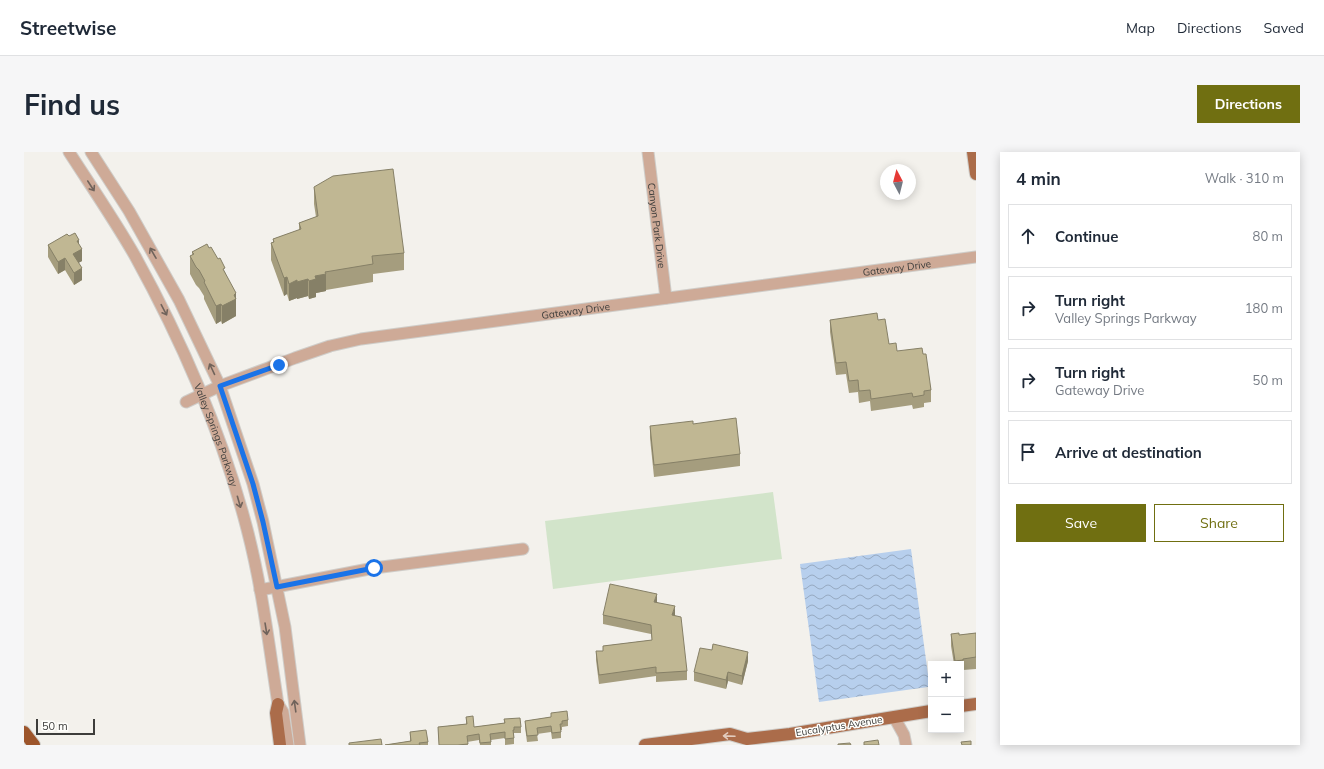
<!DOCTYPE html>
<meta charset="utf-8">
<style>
body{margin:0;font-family:Mulish,sans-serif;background:#f6f6f7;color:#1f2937}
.controls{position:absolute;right:12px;bottom:12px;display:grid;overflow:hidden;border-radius:0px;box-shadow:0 2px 10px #0003}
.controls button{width:36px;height:36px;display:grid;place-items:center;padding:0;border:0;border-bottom:1px solid #e0e1e3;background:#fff;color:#1f2937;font:20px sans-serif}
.compass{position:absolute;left:856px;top:12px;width:36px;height:36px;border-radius:50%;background:#fff;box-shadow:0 2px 10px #0003;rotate:353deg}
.scale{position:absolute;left:12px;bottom:10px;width:59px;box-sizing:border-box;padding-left:4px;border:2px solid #3d3d3b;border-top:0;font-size:11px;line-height:14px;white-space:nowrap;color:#3d3d3b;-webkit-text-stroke:3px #fffffc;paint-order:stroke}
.stop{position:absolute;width:12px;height:12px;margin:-9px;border:3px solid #1a73e8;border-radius:50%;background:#fff}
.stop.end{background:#1a73e8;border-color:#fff;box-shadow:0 1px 4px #0008}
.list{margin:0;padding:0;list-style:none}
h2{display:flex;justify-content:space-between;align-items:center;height:52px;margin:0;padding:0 16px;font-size:17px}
h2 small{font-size:13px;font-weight:400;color:#747a83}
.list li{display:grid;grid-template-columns:26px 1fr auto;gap:12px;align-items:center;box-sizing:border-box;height:64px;margin:0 8px 8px;padding:0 8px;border:1px solid #e0e1e3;border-radius:0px}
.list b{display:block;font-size:15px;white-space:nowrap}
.list p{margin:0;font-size:13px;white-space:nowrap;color:#747a83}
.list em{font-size:13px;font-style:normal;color:#747a83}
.actions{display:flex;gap:8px;padding:12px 16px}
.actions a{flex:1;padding:9px 0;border:1px solid #706f11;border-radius:0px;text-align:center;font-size:14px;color:#706f11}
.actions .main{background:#706f11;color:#fff}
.icon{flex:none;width:22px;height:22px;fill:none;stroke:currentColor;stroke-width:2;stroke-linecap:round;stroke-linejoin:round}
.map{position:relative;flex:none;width:952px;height:593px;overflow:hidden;border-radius:0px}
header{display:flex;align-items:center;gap:24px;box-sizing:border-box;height:56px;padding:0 20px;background:#fff;border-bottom:1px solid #e0e1e3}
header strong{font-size:19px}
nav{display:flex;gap:22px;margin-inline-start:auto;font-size:14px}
.intro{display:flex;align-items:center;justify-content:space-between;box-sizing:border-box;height:96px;padding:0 24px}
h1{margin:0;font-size:28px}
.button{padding:10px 18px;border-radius:0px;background:#706f11;color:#fff;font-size:14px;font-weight:700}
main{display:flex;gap:24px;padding:0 24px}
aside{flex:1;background:#fff;border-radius:0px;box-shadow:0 2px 10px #0003}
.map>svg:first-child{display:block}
.green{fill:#d2e4ca}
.water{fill:url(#water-waves)}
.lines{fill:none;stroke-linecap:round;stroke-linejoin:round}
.minor-casing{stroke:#cfcdc9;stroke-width:13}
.major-casing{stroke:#cfcdc9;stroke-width:14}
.highway-casing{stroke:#cfcdc9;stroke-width:14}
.minor{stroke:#ceaa97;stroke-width:11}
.major{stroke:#ab6c4a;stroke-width:12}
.highway{stroke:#9d552b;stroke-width:12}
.wall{fill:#a59d7e}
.shaded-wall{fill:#868067}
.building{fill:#c0b793;stroke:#868067}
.oneway{stroke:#70635b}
.oneway2{stroke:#e2ccbe}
.route{stroke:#1a73e8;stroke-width:5}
.labels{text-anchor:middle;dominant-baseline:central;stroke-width:3;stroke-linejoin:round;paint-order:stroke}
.street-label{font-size:10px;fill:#3d3d3b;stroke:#fffffc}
</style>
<header>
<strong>Streetwise</strong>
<nav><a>Map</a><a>Directions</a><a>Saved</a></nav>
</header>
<div class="intro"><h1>Find us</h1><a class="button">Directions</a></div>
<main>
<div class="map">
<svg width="952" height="593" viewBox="0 0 952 593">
<defs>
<pattern id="water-waves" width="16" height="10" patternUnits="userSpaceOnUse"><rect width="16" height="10" fill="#b7cfed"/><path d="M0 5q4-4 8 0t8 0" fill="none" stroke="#96a9c1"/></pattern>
</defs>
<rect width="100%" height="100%" fill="#f3f1ec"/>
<!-- green -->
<path class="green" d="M749,340L758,407L529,437L521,369Z"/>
<!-- water -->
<path class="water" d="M887,397L905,530L904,535L795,550L776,412Z"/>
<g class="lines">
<defs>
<g id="minor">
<path id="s1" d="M45,0C67,34 91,69 111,104C159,191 198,281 223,377C238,434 245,494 254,552L259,560L264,593"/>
<path d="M67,0L105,59L155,148L196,234L229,332L239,370L261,475L276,593"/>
<path id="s2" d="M624,0L642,146"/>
<path id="s3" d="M162,250L196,234L271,206L306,194L337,187L952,105"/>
<path d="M236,438L350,416L499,397"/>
<path d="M870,565L880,583L882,593"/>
</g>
<g id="major">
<path d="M949,0L952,22"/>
<path d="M254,552L252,561L256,593"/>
<path d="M937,554L952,552"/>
<path d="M621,593L706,582L723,587L766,582L907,559"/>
</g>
<path id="highway" d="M0,580L10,593"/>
</defs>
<!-- minor casing -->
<use href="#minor" class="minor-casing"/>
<!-- major casing -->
<use href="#major" class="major-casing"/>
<!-- highway casing -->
<use href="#highway" class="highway-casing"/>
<!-- minor -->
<use href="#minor" class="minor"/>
<!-- major -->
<use href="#major" class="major"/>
<!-- highway -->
<use href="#highway" class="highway"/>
</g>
<!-- wall -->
<g class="wall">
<path d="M290,35L380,101V118L349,122V130L302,138V139L292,141V145L285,147L284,144L273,147V146L265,149L263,142L260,144L247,108V91L249,90V87L275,78V71L292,65L290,52Z"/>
<path d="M45,84L55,93L58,109L54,111L58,128L50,133L41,118L34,122L24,105V93Z"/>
<path d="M185,96L201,120L212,159V164L198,172L197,169L192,172L180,147V144L175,136L172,133L166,122V104L168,103V100Z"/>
<path d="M806,168H854L865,192L873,199L899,202L907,238V250L900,251V255L889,257L888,253L847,259L846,249L835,251L834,240L825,241L822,222L812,223L806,180Z"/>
<path d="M626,274L716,302V314L630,325L626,286Z"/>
<path d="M633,450L651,463L663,519V528L632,530V524L575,532L572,508V499H579V494L628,488L627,482L579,472V463Z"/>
<path d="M952,481V517L939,518V520H937V512H930L927,494V482L935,483Z"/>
<path d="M724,509L718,533L704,529L702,537L670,529V520Z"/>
<path d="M527,561L544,568V574L538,575V578H537V586L528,587L527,580L513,582L514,589L503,590L501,575V569L527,565Z"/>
<path d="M442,565L450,575L480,571V567L497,575V581H490V592L481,593V586L467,588V593H456L455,588L443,590L444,593H415L414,575L442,572Z"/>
<path d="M386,580L404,590V593H361L386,589Z"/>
</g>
<!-- shaded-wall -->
<g class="shaded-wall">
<path d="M55,88V98L58,97V109L49,114V102L53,89Z"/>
<path d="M41,106V118L34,122V110Z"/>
<path d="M58,116V128L50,133V121Z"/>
<path d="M302,122V139L292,141V145L285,147V129L291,124Z"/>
<path d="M263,125V142L260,144V126Z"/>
<path d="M284,127V144L273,147V130Z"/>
<path d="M273,128V146L265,149V132Z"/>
<path d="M212,141V164L198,172V154L210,143Z"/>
<path d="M197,152V169L192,172V154Z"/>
<path d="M633,442V451L630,450Z"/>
<path d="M651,454V463L648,472V463Z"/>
<path d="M724,500V509L718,533V524Z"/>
<path d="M704,520V529L702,537V528Z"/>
</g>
<!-- building -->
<g class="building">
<path d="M369,17L380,101L348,104L349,112L301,120L302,122L291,124L292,127L285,129L284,127L273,130V128L265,132L263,125L260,126L247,91L250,90L249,87L277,77L275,71L294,64L290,35L309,24Z"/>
<path d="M51,81L55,88L53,89L58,97L49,102L58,116L50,121L41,106L34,110L24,93L43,82L45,84Z"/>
<path d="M183,92L185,96L187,95L194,107L196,106L201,116L199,117L212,141L210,143L212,147L198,154L197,152L192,154L180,130L181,129L175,118L172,115L166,104L170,102L168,100Z"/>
<path d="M853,161L854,168L861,167L865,192L872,191L873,199L898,196L899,202H902L907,238L900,239V243L889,245L888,241L847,247L846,238L835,239L834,228L825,229L822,210L812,211L806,168Z"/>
<path d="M712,266L716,302L630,313L626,274L669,269V272Z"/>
<path d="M586,432L633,442L630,450L651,454L648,463L657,465L663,519L632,521V515L575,523L572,499H579V494L628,488L627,473L579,463Z"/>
<path d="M935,481V483L952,481V505L939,507V508L931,509L927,482Z"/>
<path d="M689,492L724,500L718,524L704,520L702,528L670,520L676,496L688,498Z"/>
<path d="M543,559L544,568L538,569V572H536L537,580L528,581L527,574L513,576L514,583L503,584L501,569L527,565V561Z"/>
<path d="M449,564L450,575L481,571L480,567L496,566L497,575H490V578H489L490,586L481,587V580L466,582L467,590L456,591L455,582L443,584L444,592L434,593H415L414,575L443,572L442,565Z"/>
<path d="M402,578L404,590L395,591L396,593H361L387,589L386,580Z"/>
<path d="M357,587L358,593H325V591Z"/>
<path d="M854,588L855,593H840V590Z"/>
<path d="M947,589V593H938L937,590Z"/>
<path d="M826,591L827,593H814V592Z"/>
</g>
<!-- one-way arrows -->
<defs><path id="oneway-shaft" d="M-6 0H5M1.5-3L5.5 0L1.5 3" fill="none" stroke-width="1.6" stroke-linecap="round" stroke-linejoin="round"/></defs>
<g class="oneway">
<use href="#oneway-shaft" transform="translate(67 34) rotate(57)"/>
<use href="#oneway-shaft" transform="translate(129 101) rotate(-120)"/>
<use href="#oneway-shaft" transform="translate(140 158) rotate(62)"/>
<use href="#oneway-shaft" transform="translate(188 217) rotate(-115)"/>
<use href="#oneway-shaft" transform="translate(215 350) rotate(74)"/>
<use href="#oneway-shaft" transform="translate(242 477) rotate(81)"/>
<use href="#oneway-shaft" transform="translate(271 554) rotate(-98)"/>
</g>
<use class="oneway2" href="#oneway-shaft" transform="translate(705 584) rotate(-178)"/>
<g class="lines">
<!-- route -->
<path class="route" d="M255,213L196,234L229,332L239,370L253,435L350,416"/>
</g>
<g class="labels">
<!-- street labels -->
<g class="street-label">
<text stroke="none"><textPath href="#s2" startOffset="74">Canyon Park Drive</textPath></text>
<text stroke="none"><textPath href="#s3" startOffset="727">Gateway Drive</textPath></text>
<text stroke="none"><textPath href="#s3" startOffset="403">Gateway Drive</textPath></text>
<text stroke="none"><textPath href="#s1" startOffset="320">Valley Springs Parkway</textPath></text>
<text transform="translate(815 574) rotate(-9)">Eucalyptus Avenue</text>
</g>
</g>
</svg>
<div class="controls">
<button>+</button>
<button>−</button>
</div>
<svg class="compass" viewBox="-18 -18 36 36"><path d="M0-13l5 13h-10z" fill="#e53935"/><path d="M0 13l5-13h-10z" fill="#747a83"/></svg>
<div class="scale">50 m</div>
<div class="stop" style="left:350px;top:416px"></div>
<div class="stop end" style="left:255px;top:213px"></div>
</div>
<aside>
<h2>4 min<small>Walk · 310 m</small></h2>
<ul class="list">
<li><svg class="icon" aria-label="ahead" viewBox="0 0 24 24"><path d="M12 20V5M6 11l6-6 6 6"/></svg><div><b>Continue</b></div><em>80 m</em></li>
<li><svg class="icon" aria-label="right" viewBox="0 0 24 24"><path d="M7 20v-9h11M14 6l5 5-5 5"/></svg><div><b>Turn right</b><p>Valley Springs Parkway</p></div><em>180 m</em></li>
<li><svg class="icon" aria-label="right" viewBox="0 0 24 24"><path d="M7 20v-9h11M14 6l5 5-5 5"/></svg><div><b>Turn right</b><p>Gateway Drive</p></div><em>50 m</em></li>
<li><svg class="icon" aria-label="arrive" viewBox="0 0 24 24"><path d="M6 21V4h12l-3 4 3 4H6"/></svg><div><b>Arrive at destination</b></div></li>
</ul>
<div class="actions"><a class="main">Save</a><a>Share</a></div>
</aside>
</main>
